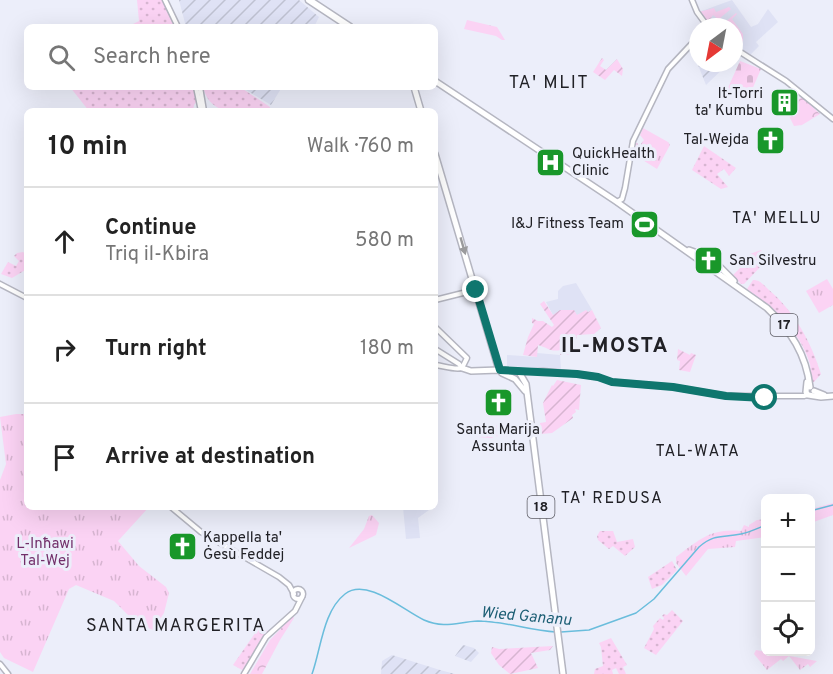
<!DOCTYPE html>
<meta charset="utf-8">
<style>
body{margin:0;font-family:Overpass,sans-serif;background:#f2f2f2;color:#222}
.controls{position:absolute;right:18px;bottom:18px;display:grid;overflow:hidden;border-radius:9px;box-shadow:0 6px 24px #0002}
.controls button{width:54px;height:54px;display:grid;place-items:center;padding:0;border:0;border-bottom:2px solid #e0e0e0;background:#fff;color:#222;font:30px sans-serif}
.compass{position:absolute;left:689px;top:18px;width:54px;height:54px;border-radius:50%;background:#fff;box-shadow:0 6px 24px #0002;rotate:212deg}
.stop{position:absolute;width:18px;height:18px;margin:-14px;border:4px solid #0f766e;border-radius:50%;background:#fff}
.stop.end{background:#0f766e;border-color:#fff;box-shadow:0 2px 6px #0008}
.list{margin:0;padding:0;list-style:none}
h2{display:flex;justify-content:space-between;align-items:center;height:78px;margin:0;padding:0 24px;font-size:26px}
h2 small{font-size:20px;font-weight:400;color:#767676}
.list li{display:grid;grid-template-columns:39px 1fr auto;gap:18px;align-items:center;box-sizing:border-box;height:108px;padding:0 24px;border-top:2px solid #e0e0e0}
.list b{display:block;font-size:22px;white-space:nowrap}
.list p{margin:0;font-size:20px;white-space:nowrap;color:#767676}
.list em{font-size:20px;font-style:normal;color:#767676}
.icon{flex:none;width:33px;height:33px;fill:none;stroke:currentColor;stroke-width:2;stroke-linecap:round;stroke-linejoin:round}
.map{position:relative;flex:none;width:833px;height:674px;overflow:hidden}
.search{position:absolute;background:#fff;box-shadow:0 6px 24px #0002;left:24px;top:24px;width:414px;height:66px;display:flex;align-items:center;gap:15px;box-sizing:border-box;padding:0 21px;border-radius:9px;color:#767676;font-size:22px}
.panel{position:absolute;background:#fff;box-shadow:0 6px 24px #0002;left:24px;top:108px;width:414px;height:402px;border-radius:9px}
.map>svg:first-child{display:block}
.built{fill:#dfe2f5}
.industrial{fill:url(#industrial-furrows)}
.grass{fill:url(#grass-dots)}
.forest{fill:url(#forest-crowns)}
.cemetery{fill:url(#cemetery-stones)}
.park{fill:url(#park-tufts)}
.garden{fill:url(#garden-furrows)}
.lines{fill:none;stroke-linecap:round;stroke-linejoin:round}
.stream{stroke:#6abddc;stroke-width:1.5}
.secondary-casing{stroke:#b5b6c1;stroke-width:7}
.primary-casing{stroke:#b5b6c1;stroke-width:8}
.highway-casing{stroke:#b5b6c1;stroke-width:9}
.secondary{stroke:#fff;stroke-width:4}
.primary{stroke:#fff;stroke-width:5}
.highway{stroke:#fff;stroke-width:6}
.oneway{fill:#9b9b9d}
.route{stroke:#0f766e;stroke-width:8}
.labels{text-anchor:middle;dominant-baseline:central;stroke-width:6;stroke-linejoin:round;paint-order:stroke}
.shield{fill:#eceefa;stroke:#5e5e66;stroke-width:1.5}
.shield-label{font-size:14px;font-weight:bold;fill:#212126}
.poi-label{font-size:15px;fill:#212126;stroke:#eceefa;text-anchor:end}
.park-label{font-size:15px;fill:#722f6a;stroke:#eceefa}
.neighbourhood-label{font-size:16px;letter-spacing:1.5px;fill:#212126;stroke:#eceefa}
.water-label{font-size:16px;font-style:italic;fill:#1e5f75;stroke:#eceefa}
.quarter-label{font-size:18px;letter-spacing:1.5px;fill:#212126;stroke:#eceefa}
.district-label{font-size:21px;font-weight:bold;letter-spacing:1.5px;fill:#212126;stroke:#eceefa}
</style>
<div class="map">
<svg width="833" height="674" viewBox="0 0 833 674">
<defs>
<pattern id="industrial-furrows" width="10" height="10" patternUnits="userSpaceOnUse" patternTransform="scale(1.5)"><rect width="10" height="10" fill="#dfe2f5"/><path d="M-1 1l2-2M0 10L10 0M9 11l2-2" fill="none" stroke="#bfc2d2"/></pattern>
<pattern id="grass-dots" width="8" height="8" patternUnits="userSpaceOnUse" patternTransform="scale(1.5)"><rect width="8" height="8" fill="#fbd3f4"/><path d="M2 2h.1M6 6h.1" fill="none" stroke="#d7b5d1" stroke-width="1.8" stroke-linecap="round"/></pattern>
<pattern id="forest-crowns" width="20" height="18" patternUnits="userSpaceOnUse" patternTransform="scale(1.5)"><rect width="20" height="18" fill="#fbd3f4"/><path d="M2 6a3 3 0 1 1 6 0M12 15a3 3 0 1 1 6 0" fill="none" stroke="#d7b5d1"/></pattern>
<pattern id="cemetery-stones" width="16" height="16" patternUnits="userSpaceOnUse" patternTransform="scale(1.5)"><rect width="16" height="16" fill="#fbd3f4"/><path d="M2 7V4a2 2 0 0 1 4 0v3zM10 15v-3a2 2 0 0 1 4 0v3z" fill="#d7b5d1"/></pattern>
<pattern id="park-tufts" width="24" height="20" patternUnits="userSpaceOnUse" patternTransform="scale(1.5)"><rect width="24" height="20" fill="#fbd3f4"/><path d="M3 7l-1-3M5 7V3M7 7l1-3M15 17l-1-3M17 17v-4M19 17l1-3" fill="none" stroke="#d7b5d1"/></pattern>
<pattern id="garden-furrows" width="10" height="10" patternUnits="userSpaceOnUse" patternTransform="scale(1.5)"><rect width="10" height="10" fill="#fbd3f4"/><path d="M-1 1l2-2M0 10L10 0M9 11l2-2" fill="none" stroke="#d7b5d1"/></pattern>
</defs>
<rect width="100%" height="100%" fill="#eceefa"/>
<!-- built -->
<g class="built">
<path d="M732,0L751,27L758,24L768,9L778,22L756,42L759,46L749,56L738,48V45L734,44V27H711L699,12Z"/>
<path d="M576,283L592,310L577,315H553L546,302L558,299V291L563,286Z"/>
<path d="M537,353L560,355L561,370L507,366V355L537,357Z"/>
<path d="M403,507H433L418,518L420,538L406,539Z"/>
</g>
<!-- industrial -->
<g class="industrial">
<path d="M179,0H299L319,17L314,27H186Z"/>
<path d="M701,63H729L706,85L698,65Z"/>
<path d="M241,87H282L271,105Z"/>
<path d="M463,645L474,648L479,653L471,662L455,656Z"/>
<path d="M392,655L440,670L455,674H381L382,661Z"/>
</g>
<!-- grass -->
<g class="grass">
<path d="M137,0H162L175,27H127L139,21Z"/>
<path d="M70,87H194L197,101L194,105L193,111H89Z"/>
<path d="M203,87H240L270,107L269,111C242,111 211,119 203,87Z"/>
<path d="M704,146L736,168L729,176L724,169L717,174L728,187L721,189L692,170Z"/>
<path d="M761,250L768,262L763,264L744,284H741L733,275L748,260L747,255Z"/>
<path d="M23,252L27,255V269L12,278L1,274L8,262L16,266L19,261L14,256L17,253Z"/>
<path d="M753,280C761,280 763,285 769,290C795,312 811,342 821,374L814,382L810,383C810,377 811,368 810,364C800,331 774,309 747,289Z"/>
<path d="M600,531H613L617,542L633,539L635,547L625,556L613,546L609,549L598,540L597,536Z"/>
<path d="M672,561L677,570L662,585L652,589L648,577Z"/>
<path d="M672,610L683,621L656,655L644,648L654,629L653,626L660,618L663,620L664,618L662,616L664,614L667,615Z"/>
<path d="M260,626L269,632L244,671L233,665Z"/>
<path d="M611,638L627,665L623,667L626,674H619L616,668L612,670L613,674H594L595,669L603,666L601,647L599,643Z"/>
</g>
<!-- forest -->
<g class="forest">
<path d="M729,7L731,9L720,18L724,23L736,13L737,14L732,19L743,34V41L740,43L737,40L739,37L734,33V27H727L713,15L709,21L716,27H711L699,12L714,8L716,12Z"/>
<path d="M802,97L820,114L802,125L794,126L785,108Z"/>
<path d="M293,616L294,618L280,640L262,674H250L270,640Z"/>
</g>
<!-- cemetery -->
<path class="cemetery" d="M740,61L761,69L748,99L727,90Z"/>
<!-- park -->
<g class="park">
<path d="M467,20L497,27L505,40H502L496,36L464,29Z"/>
<path d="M643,128L668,142L670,145L657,169L633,154L635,142L640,145L644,140L640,135Z"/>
<path d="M827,279L833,289V305L819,313L806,291Z"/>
<path d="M16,414H27V507H149L118,541L139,566L166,587L169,593L164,613L153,630L135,622L114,601L76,585L69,589L33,672L4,658L0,652V480L6,464L0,417Z"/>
<path d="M481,422L507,428V437L494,436L492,438L477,437Z"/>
<path d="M833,503V515L811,523V509Z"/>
<path d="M372,515L379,523L376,535L349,548L364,529L369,516Z"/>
<path d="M765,519V537L736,541L735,547L708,549L686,576L676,563V557C699,540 711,528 741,531L744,525L749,527V525L757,520Z"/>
<path d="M756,650L817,661L810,667L808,664L800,670L789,656L783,661L781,659L767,670L754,654Z"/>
</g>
<!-- garden -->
<g class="garden">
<path d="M602,58L604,60L600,66L606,70L617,59L623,69L622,76L614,70L605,80L593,72Z"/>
<path d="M544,301L553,315L560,310H574L577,315L586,310L588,312L592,310L601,328L594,334L577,335L575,343L571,345L569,355H560L561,350C549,352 549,348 538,345L537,357L523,355L528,337L534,324L532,323V318L538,321H543L552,327L554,325L540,304Z"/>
<path d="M678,349L690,355L691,353L696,355L690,372L679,370L680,361L677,360Z"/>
<path d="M557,380L581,385L579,410L575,409L576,412L572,415L573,418L552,433L541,434L540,423L546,422L543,403L552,385L553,386Z"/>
<path d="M553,646L550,650L531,653L538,668L510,674L499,665L491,653L492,647L499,649Z"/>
</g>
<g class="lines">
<!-- stream -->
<g class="stream">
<path d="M810,511L833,505"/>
<path d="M561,632L589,630L636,613L654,599L699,547C715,533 723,538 741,534C750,532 758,528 766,525"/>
<path d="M312,674C321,649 323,611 345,594C367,577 404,611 424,620C445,629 457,622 478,621C505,621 530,631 556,632"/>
</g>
<defs>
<g id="secondary">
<path d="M165,0L178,27"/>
<path d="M692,0L697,12L708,27"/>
<path d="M734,48L786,81L833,119"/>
<path d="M196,87L201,111"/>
<path d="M200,87L204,111"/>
<path d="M617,202L622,199L625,188L633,141L668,69L698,37"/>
<path d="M0,284L27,298"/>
<path d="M435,300L475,290"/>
<path d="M435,327L467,358L462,368"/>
<path d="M435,349L459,364L462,368"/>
<path d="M435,365C444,366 454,370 462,368"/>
<path d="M519,372L543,371L577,374L598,377L612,382L673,387L726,396H804L807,395"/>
<path d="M171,507L201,532L279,577L289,585L294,594"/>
<circle cx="298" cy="594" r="5"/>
<path d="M0,664L8,674"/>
<path d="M244,674L266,637L295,611L302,597"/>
</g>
<g id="primary">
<path d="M435,81L617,202L767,308C791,331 806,354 810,387"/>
<path d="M414,87L421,111"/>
<path d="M435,154L499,370"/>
<path d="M689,250L711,258L734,281"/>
<path d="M462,368L471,371L499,370L519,372"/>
<path d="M519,372L526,384L563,674"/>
<path d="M502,373L515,379L525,391"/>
<path d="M807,382L806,392L808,395L821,397L833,396"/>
<path d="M814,391L824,395"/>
</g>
<path id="highway" d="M309,0L350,27"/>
</defs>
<!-- secondary casing -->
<use href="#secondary" class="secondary-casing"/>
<!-- primary casing -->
<use href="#primary" class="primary-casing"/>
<!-- highway casing -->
<use href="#highway" class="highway-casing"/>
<!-- secondary -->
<use href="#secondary" class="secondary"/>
<!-- primary -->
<use href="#primary" class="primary"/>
<!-- highway -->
<use href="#highway" class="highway"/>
</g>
<!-- one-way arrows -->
<defs><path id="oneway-solid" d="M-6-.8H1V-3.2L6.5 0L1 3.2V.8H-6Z" transform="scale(1.5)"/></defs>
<use class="oneway" href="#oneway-solid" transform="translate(463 246) rotate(74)"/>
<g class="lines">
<!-- route -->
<path class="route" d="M476,290L500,370L577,374L598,377L612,382L673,387L726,396L765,398"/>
</g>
<!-- icons -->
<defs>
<symbol id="building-square" viewBox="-11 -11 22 22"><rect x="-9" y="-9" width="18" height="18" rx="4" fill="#19972a" stroke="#eceefa"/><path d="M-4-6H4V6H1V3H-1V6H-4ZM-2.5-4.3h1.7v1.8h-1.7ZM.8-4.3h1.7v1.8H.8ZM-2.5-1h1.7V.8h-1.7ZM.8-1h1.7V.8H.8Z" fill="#fff"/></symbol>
<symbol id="church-square" viewBox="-11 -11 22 22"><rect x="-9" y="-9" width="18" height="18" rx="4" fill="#19972a" stroke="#eceefa"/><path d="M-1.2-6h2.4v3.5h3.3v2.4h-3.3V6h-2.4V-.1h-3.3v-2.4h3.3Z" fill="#fff"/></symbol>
<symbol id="hospital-square" viewBox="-11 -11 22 22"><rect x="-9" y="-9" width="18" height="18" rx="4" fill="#19972a" stroke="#eceefa"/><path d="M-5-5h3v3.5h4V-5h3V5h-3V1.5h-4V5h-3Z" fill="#fff"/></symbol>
<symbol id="stadium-square" viewBox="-11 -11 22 22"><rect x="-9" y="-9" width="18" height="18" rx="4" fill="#19972a" stroke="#eceefa"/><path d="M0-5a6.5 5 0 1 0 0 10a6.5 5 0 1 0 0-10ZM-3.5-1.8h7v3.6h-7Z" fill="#fff"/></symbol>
</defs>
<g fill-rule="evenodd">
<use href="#building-square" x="768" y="86" width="33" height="33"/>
<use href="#church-square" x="754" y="124" width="33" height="33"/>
<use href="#hospital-square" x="534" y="146" width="33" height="33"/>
<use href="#stadium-square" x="628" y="208" width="33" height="33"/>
<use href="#church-square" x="692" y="244" width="33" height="33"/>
<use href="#church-square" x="482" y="386" width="33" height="33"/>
<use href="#church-square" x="166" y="530" width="33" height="33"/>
</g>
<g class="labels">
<!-- shield labels -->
<g class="shield">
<rect x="770.5" y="314" width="27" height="22" rx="4.5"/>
<rect x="527.5" y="496" width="27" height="22" rx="4.5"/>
</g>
<g class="shield-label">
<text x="784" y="325">17</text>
<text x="541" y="507">18</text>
</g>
<!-- poi labels -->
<g class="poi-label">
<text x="763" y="94">It-Torri<tspan x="763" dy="17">ta' Kumbu</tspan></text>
<text x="749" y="140">Tal-Wejda</text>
<text x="572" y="154" text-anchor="start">QuickHealth<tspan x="572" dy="17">Clinic</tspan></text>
<text x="624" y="224">I&amp;J Fitness Team</text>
<text x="729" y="261" text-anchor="start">San Silvestru</text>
<text x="498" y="430" text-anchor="middle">Santa Marija<tspan x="498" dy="17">Assunta</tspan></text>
<text x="203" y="538" text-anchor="start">Kappella ta'<tspan x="203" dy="17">Ġesù Feddej</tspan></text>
</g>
<!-- park labels -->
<g class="park-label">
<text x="45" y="544">L-Inħawi<tspan x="45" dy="17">Tal-Wej</tspan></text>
</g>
<!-- neighbourhood labels -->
<g class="neighbourhood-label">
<text x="777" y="219">TA' MELLU</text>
<text x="698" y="452">TAL-WATA</text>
<text x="612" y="499">TA' REDUSA</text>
</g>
<!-- water labels -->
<g class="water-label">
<text transform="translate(526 617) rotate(5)">Wied Gananu</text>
</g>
<!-- quarter labels -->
<g class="quarter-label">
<text x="549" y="83">TA' MLIT</text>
<text x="176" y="626">SANTA MARGERITA</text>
</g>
<!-- district labels -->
<g class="district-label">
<text x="615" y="346">IL-MOSTA</text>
</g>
</g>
</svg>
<div class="controls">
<button>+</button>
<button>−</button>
<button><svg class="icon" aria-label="locate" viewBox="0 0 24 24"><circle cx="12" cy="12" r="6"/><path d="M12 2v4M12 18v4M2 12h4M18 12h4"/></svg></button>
</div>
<svg class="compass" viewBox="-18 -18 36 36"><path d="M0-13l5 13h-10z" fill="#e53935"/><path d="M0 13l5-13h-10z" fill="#767676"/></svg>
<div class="stop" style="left:765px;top:398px"></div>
<div class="stop end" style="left:476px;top:290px"></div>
<div class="search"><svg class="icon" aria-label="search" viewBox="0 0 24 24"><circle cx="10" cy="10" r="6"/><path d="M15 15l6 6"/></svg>Search here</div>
<section class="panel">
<h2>10 min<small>Walk · 760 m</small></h2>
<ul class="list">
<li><svg class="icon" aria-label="ahead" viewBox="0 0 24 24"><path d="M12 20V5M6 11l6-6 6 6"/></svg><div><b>Continue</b><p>Triq il-Kbira</p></div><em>580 m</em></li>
<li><svg class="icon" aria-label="right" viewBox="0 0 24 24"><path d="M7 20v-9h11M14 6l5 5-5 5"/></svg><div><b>Turn right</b></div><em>180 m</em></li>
<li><svg class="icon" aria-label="arrive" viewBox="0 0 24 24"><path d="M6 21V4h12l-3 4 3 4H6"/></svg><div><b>Arrive at destination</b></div></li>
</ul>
</section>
</div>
